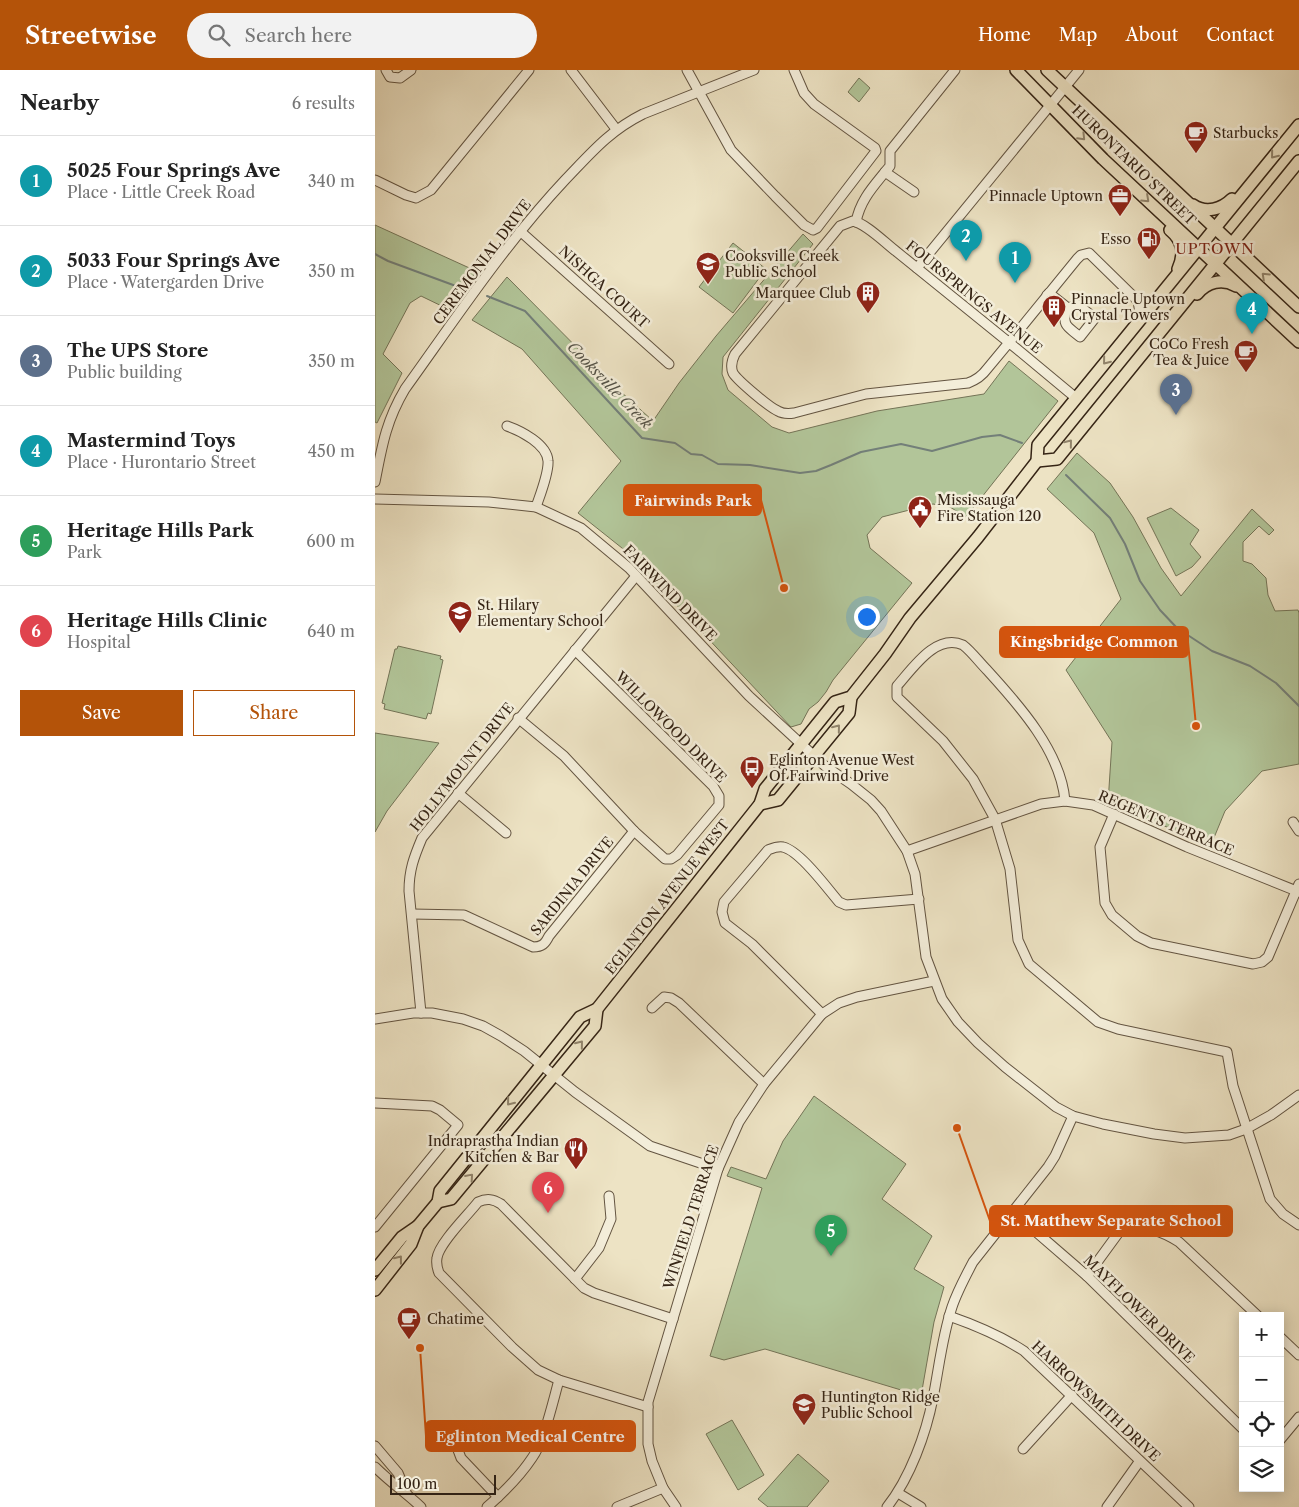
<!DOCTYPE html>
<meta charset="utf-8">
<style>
body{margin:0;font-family:"Libre Caslon Text",serif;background:#f2f2f2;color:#222}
.controls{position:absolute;right:15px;bottom:15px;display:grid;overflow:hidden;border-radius:0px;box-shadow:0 2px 12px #0003}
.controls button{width:45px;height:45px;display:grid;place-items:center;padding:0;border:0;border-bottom:1px solid #e0e0e0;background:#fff;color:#222;font:25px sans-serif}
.scale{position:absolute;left:15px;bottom:12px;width:106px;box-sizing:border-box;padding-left:5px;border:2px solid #352415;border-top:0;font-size:14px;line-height:18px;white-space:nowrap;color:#352415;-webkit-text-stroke:4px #f3edd9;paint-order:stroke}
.you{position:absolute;left:491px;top:546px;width:18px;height:18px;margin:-12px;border:4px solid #fff;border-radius:50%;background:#1a73e8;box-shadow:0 0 0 8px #1a73e833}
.badge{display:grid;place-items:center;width:32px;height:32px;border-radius:50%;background:#b45309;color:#fff;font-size:16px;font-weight:700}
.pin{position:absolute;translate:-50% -41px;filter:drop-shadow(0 1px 2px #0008)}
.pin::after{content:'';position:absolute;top:26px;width:18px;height:15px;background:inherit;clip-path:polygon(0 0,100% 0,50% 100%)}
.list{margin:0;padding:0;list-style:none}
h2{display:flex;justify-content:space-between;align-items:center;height:65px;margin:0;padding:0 20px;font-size:21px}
h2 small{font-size:16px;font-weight:400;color:#767676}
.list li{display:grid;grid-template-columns:32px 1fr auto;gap:15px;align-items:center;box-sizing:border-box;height:90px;padding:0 20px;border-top:1px solid #e0e0e0}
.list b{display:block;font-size:19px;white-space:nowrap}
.list p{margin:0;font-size:16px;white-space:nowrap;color:#767676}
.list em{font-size:16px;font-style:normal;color:#767676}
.actions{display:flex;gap:10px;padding:15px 20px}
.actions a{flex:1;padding:11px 0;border:1px solid #b45309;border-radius:0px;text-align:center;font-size:18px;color:#b45309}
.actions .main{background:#b45309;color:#fff}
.icon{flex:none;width:28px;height:28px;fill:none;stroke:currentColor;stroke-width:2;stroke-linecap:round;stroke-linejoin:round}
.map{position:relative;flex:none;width:924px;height:1437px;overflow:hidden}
header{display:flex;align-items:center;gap:30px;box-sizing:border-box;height:70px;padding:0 25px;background:#b45309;color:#fff}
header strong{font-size:24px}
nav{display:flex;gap:28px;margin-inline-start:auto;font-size:18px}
.search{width:350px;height:45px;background:#f2f2f2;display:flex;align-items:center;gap:12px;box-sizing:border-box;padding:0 18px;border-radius:28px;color:#767676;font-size:19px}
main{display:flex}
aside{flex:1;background:#fff}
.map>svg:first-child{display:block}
.green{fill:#b2c599;stroke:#747457}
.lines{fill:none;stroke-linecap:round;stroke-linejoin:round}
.stream{stroke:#737f79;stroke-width:2}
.minor-casing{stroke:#635441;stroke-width:11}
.major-casing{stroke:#352415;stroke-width:14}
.minor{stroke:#f3edd9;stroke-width:9}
.major{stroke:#ede3c4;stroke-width:11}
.oneway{stroke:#91846c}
.labels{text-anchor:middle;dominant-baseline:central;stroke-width:5;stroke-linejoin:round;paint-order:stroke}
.poi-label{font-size:14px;fill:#352415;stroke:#f3edd9;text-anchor:start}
.street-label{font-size:14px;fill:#352415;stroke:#f3edd9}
.neighbourhood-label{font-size:15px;letter-spacing:1px;fill:#7a1f14;stroke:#f3edd9}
.water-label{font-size:15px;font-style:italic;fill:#545247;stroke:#f3edd9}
.leader{fill:none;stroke:#d6540d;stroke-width:2}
.callout-dot{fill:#d6540d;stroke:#f3edd9;stroke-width:2}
.callout{fill:#d6540d;stroke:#d6540d;stroke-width:2}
.callout-label{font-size:15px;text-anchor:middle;font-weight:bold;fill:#fff}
</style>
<header>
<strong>Streetwise</strong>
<div class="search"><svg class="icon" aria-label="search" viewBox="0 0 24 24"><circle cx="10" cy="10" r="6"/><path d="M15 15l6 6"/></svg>Search here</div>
<nav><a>Home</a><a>Map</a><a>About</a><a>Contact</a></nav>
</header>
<main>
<aside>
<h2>Nearby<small>6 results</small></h2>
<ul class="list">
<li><span class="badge" style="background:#0f9aa8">1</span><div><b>5025 Four Springs Ave</b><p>Place · Little Creek Road</p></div><em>340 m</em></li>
<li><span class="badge" style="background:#0f9aa8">2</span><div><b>5033 Four Springs Ave</b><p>Place · Watergarden Drive</p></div><em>350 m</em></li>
<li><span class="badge" style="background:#5c6f8a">3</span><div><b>The UPS Store</b><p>Public building</p></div><em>350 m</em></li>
<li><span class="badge" style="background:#0f9aa8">4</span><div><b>Mastermind Toys</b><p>Place · Hurontario Street</p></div><em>450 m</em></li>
<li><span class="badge" style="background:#2e9e5b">5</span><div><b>Heritage Hills Park</b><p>Park</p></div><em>600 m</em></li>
<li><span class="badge" style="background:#e0444e">6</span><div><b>Heritage Hills Clinic</b><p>Hospital</p></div><em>640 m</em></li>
</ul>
<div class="actions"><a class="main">Save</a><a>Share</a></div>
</aside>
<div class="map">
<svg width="924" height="1437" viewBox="0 0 924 1437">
<rect width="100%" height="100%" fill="#ede3c4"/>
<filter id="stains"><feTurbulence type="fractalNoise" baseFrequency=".004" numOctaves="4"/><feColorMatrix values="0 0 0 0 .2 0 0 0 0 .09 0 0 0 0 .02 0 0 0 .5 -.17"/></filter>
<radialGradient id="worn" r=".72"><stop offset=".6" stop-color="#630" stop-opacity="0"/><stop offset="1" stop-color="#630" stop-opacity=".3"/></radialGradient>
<!-- green -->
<g class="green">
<path d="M484,8L495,18L484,32L473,22Z"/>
<path d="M0,155L101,201L77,241L46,226L35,233L8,284L27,303L2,353L0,352Z"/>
<path d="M428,164L438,174L348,287L347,304L353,320L397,357L414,363L502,341L609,324L634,291L683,331L591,447L575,437L558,434L507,447L492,465L495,478L537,513L458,610L451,622L443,632L434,639L426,654L416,657L252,482L203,443L246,391L147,279L97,250L132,207L245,321L278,351L304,313L341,266Z"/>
<path d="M358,173L391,199L358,243L324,217Z"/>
<path d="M702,383L735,413L758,447L786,498L806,526L877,439L899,460L894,465L884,456L868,472V491L877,494L891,508L893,525L900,541L923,540L924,543V694L887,701L850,741L836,775L733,733L737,672L691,600L746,529L719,463L672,419Z"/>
<path d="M796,438L824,460L815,474L826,487L817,497L801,506L772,448Z"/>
<path d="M23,576L66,586L65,589L68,590L56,644L53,643L51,649L9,639L10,634L7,633L20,579H22Z"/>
<path d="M0,663L64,673L12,741L0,762Z"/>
<path d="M439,1026L531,1094L507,1129L557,1166L539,1199L569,1217L559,1252L546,1326L390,1279L349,1290L335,1286L387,1118L352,1106L356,1097L391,1109L408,1071Z"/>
<path d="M357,1350L389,1405L363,1420L331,1364Z"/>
<path d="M423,1384L454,1411L432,1437H393L383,1429Z"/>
</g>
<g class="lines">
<!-- stream -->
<g class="stream">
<path d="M0,184L13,191L89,219"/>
<path d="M112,226L150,241L267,368L300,373L316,384L327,385L343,394L375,395L425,403L441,401L456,395L486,382L526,374L557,381L607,367L625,365L647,373"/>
<path d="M691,405L735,448L750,474L765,511L785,540L802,558L837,581L875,596L901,613L924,636"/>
</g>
<defs>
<g id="minor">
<path d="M11,0L15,7L25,8L36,0"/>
<path d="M196,0L241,59"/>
<path d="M312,0L356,80L400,126L429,155L438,160L442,158L501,81L500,78L439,34L429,23L419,0"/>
<path d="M510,102L515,96V81L580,0"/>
<path d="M0,110L31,125L41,128L56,120L154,0"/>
<path d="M481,152C485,131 497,118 510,102L539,122"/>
<path d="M145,161L294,294"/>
<path d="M542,198L704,0"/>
<path d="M672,225L691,241C687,257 694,257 705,267L720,248L703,235L693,238L674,223"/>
<path d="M701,328L642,279C602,247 562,214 522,182C510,173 492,154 478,151L465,156L360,284C357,290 355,296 358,303C362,310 395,338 403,341C408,344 413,344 419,343L491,324L593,313C601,310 607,306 612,299L641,264L702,189L706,185L714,183L763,231L765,243L762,252"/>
<path d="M132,356C146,361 172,374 173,391C174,403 165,425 161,437"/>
<path d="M0,412C7,376 11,351 30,319C81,248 130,174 190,110C216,83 234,61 268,44L379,0"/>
<path d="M0,429L114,432L161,437L206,458L254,498L374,626L450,696L476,714L496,730L506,741L532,781L540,804L551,887L567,929L583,952L603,973L630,997L681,1037L698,1046L728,1054L779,1064L810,1068L854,1065L871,1059L896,1045L924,1025"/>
<path d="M143,648L189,686L259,761L290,789H296L302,785L344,735V726L338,716L200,580"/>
<path d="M83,723L131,763"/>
<path d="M690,731C686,682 644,635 612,600C604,592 597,582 588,575C561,563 538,598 522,616V627L568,671L598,709L620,749L635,799L643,870L654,894L723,952L743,959L852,982L858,1016L895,1129L908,1144L924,1155"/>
<path d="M739,744L725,777L730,833L737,845L762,866L776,873L878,894L887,892L893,887L924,814"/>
<path d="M918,752L924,761"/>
<path d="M532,781L666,734L690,731L718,735L812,777L924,822"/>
<path d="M37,844L89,845L158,877C167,877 170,874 174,866L259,761"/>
<path d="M277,938L289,927L296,928L304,933L389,1014"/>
<path d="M46,943L34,821C34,800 39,787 47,768L261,506"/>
<path d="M447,944L377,874L350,853L347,842L349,832L393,780C398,778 402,776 408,777C425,781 452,818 464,832L471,835L544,829"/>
<path d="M0,949L38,943H57L88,949L108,956L126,966L149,981L200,1022L275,1076L343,1099"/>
<path d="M0,1033L57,1036L65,1040L83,1055L0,1157"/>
<path d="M638,1142L712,1206L868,1359"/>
<path d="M712,1206L747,1158C765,1153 789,1162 804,1172L883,1246"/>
<path d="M200,1209L224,1178L236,1149L234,1126"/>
<path d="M574,1246C600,1255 626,1266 649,1281L814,1437"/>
<path d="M905,1267L924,1285"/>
<path d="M273,1337L184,1310L163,1300L137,1277L64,1203C62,1198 61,1194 62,1188C64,1173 93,1145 103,1132C112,1128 118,1129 126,1134L209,1218L219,1223L298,1249"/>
<path d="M75,1359L86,1388L123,1427"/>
<path d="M905,1370L924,1347"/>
<path d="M0,1376L23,1403L31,1422"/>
<path d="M648,1379L697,1325"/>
<path d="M0,1397C15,1412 31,1423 46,1437"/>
<path d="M523,1423L546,1437"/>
<path d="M112,1437C128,1423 145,1406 157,1388C169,1372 178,1331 184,1310"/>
<path d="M242,1437L288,1418"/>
<path d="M301,1437L288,1418L277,1391L273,1374V1332L343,1099L364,1052L389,1014L447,944L464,933L482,927L559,911"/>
<path d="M512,1437C535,1408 551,1364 558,1328C564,1298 567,1267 577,1237C582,1222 590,1207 598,1192L673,1097L680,1086L698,1046"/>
<path d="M732,1437L764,1392"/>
</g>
<g id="major">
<path d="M641,0L728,89L924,272"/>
<path d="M672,0L924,237"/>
<path d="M818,135C831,144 847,139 857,129"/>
<path d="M795,160C808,171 810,183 803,199"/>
<path d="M822,224C832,212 847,208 861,216"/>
<path d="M662,391L682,389L924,91"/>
<path d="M385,734L403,730L474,643L476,627"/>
<path d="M63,1132L76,1129L220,956L222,939"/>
<path d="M0,1200L27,1167L43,1156"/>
<path d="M0,1220L36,1174L43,1156L63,1132L65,1121L205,947L222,939L385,734L390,719L460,632L476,627L510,584L535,548L603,467L662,391L663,375L924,55"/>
</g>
</defs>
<!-- minor casing -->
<use href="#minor" class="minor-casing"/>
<!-- major casing -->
<use href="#major" class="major-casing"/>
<!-- minor -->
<use href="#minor" class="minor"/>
<!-- major -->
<use href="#major" class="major"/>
</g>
<!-- one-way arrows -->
<defs><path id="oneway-chevron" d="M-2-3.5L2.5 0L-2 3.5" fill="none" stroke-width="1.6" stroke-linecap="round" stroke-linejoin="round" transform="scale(1.25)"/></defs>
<g class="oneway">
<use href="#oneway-chevron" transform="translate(707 67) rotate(46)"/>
<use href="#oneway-chevron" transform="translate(899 85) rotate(129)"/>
<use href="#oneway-chevron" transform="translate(771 129) rotate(43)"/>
<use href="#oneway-chevron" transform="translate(890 206) rotate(-137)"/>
<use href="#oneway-chevron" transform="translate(731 291) rotate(129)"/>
<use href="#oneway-chevron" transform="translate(694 373) rotate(-51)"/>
<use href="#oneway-chevron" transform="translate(462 658) rotate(-51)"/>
<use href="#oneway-chevron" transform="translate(205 974) rotate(-51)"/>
<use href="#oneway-chevron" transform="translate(135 1032) rotate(129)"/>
<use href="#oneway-chevron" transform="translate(95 1107) rotate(-49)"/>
<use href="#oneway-chevron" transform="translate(24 1189) rotate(-52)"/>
</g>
<!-- icons -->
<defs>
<symbol id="cafe-pin" viewBox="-11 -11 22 30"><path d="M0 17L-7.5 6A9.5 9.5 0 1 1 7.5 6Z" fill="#8f2418" stroke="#f3edd9"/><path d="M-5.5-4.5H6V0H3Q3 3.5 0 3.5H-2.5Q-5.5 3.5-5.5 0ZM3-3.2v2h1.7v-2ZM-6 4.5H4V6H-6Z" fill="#fff"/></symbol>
<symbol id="office-pin" viewBox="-11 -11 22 30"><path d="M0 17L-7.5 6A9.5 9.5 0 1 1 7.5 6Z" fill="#8f2418" stroke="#f3edd9"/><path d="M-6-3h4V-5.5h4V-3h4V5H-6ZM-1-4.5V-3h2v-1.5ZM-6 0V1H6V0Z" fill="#fff"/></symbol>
<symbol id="fuel-pin" viewBox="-11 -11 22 30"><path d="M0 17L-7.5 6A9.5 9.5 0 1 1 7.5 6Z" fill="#8f2418" stroke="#f3edd9"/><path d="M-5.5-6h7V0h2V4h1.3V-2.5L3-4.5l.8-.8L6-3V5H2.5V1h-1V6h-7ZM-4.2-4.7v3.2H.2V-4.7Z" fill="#fff"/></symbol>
<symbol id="school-pin" viewBox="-11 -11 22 30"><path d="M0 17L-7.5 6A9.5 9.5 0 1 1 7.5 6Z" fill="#8f2418" stroke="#f3edd9"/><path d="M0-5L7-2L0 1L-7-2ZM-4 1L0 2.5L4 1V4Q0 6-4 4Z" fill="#fff"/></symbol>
<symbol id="building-pin" viewBox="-11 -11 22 30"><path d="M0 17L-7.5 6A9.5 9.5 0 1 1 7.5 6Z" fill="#8f2418" stroke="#f3edd9"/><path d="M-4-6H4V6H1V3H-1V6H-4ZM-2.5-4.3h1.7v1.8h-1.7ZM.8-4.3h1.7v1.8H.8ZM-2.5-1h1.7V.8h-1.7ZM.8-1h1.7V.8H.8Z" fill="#fff"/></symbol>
<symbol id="civic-pin" viewBox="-11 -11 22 30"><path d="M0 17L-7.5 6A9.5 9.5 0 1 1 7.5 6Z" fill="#8f2418" stroke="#f3edd9"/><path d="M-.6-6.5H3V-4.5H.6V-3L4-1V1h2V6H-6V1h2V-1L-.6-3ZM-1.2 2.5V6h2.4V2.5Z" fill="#fff"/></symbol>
<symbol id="bus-pin" viewBox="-11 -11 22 30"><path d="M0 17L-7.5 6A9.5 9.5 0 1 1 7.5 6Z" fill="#8f2418" stroke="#f3edd9"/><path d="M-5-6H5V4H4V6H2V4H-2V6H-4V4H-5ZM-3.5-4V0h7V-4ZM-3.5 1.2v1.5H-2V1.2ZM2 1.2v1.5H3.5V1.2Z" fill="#fff"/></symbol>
<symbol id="restaurant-pin" viewBox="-11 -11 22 30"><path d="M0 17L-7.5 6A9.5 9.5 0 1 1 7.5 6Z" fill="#8f2418" stroke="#f3edd9"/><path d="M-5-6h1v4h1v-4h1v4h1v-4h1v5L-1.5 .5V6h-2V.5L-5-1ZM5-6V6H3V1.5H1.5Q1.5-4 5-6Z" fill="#fff"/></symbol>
</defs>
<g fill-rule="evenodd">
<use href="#cafe-pin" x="807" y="49" width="28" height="38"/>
<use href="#office-pin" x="731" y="112" width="28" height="38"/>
<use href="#fuel-pin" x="760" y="155" width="28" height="38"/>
<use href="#school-pin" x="319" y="180" width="28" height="38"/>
<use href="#building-pin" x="479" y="209" width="28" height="38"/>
<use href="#building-pin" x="665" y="223" width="28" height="38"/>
<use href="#cafe-pin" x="857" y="268" width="28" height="38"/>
<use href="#civic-pin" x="531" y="424" width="28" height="38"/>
<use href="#school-pin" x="71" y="529" width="28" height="38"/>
<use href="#bus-pin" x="363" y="684" width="28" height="38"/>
<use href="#restaurant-pin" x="187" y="1065" width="28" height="38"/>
<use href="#cafe-pin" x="20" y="1235" width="28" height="38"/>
<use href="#school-pin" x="415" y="1321" width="28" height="38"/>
</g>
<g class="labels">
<!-- poi labels -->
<g class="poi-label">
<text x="838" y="63">Starbucks</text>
<text x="728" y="126" text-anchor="end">Pinnacle Uptown</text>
<text x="756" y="169" text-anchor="end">Esso</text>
<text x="350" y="186">Cooksville Creek<tspan x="350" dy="16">Public School</tspan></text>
<text x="476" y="223" text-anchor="end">Marquee Club</text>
<text x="696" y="229">Pinnacle Uptown<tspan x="696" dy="16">Crystal Towers</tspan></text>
<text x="854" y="274" text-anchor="end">CoCo Fresh<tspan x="854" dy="16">Tea &amp; Juice</tspan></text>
<text x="562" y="430">Mississauga<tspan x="562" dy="16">Fire Station 120</tspan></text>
<text x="102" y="535">St. Hilary<tspan x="102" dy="16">Elementary School</tspan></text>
<text x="394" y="690">Eglinton Avenue West<tspan x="394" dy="16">Of Fairwind Drive</tspan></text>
<text x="184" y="1071" text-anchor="end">Indraprastha Indian<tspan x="184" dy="16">Kitchen &amp; Bar</tspan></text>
<text x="52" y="1249">Chatime</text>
<text x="446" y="1327">Huntington Ridge<tspan x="446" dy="16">Public School</tspan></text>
</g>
<!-- street labels -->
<g class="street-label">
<text transform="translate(759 95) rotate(44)">HURONTARIO STREET</text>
<text transform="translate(107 192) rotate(-53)">CEREMONIAL DRIVE</text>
<text transform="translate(229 217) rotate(42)">NISHGA COURT</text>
<text transform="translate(599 227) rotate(39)">FOURSPRINGS AVENUE</text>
<text transform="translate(295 523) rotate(46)">FAIRWIND DRIVE</text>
<text transform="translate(296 657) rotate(45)">WILLOWOOD DRIVE</text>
<text transform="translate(87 697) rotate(-52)">HOLLYMOUNT DRIVE</text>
<text transform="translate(791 753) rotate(23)">REGENTS TERRACE</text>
<text transform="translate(197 816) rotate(-51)">SARDINIA DRIVE</text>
<text transform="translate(292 827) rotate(-52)">EGLINTON AVENUE WEST</text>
<text transform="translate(316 1147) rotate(-72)">WINFIELD TERRACE</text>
<text transform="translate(764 1239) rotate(44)">MAYFLOWER DRIVE</text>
<text transform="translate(721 1331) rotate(43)">HARROWSMITH DRIVE</text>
</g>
<!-- neighbourhood labels -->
<g class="neighbourhood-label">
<text x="840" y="178">UPTOWN</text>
</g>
<!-- water labels -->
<g class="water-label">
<text transform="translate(235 315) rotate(46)">Cooksville Creek</text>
</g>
</g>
<!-- callouts -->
<path class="leader" d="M409 518L386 430M821 656L813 572M582 1058L615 1151M45 1278L51 1366"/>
<g class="callout-dot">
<circle cx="409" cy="518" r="5"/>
<circle cx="821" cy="656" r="5"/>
<circle cx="582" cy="1058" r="5"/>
<circle cx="45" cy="1278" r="5"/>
</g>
<g class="callout">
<rect x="249" y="415" width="137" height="30" rx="5"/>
<rect x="625" y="557" width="188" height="30" rx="5"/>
<rect x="615" y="1136" width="242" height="30" rx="5"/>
<rect x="51" y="1351" width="209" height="30" rx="5"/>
</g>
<g class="callout-label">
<text x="318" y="436">Fairwinds Park</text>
<text x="719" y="577">Kingsbridge Common</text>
<text x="736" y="1156">St. Matthew Separate School</text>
<text x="155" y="1372">Eglinton Medical Centre</text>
</g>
<rect width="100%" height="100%" filter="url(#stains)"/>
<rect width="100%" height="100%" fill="url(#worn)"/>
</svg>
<div class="controls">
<button>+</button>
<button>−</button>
<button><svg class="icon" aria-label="locate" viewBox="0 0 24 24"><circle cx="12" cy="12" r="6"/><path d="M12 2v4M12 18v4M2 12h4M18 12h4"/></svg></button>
<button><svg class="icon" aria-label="layers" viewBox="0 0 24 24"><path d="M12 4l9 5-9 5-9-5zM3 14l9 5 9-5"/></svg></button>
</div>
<div class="scale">100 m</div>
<div class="you"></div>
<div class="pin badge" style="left:640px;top:213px;background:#0f9aa8">1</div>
<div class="pin badge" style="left:591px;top:191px;background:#0f9aa8">2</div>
<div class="pin badge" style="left:801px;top:345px;background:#5c6f8a">3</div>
<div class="pin badge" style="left:877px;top:264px;background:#0f9aa8">4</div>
<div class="pin badge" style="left:456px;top:1186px;background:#2e9e5b">5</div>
<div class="pin badge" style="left:173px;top:1143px;background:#e0444e">6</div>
</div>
</main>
